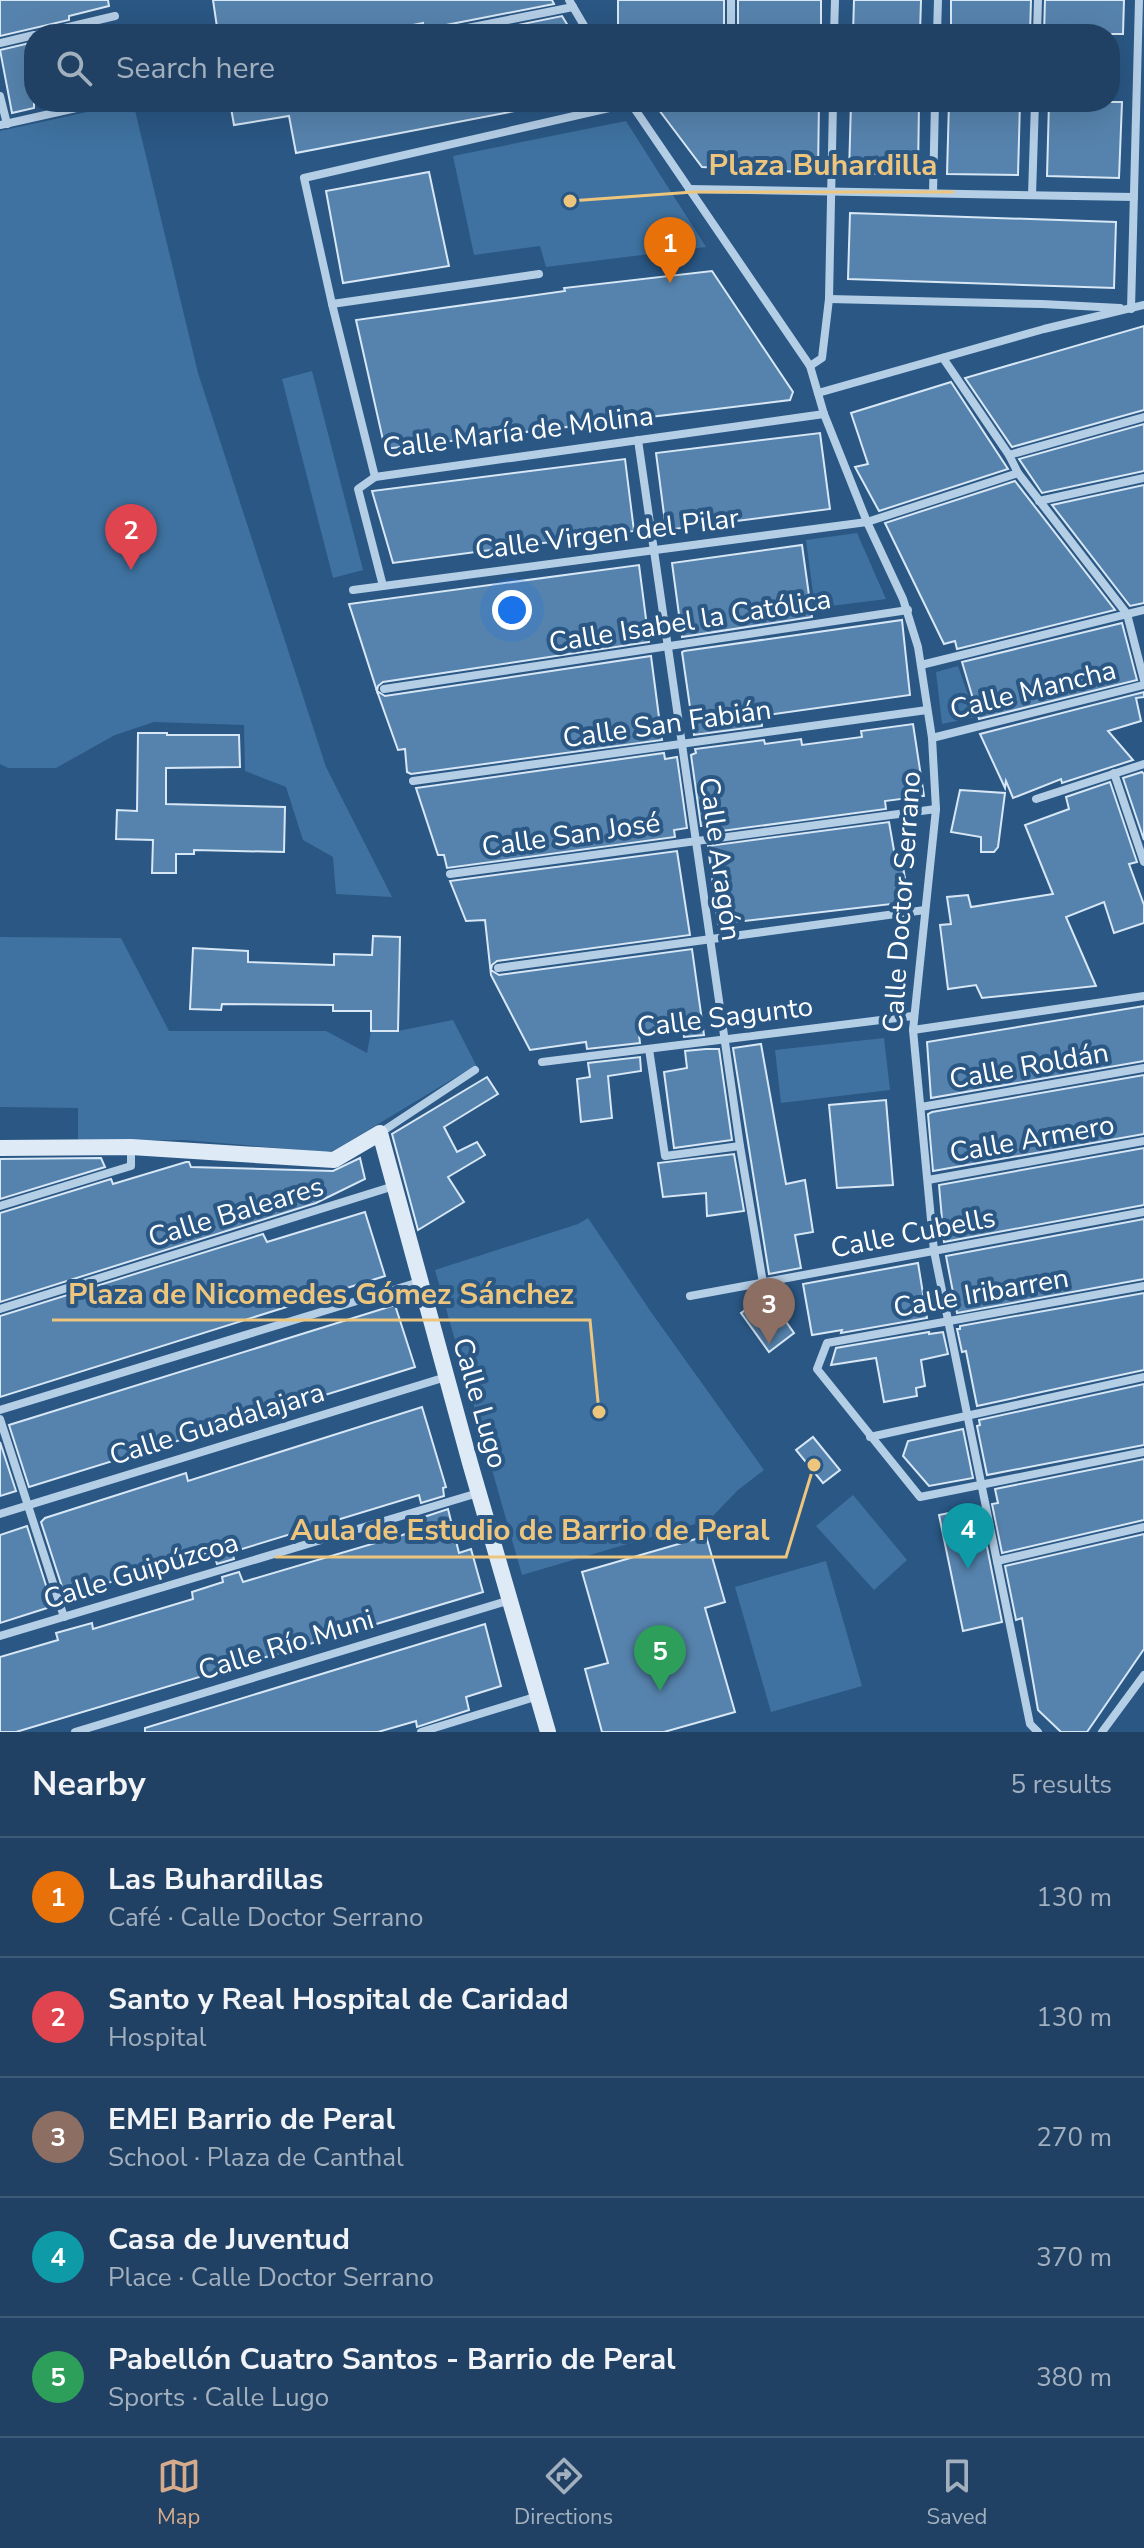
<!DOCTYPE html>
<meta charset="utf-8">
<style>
body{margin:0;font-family:"Nunito Sans",sans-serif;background:#2d4c6c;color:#f1f3f6}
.you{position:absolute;left:512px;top:610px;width:28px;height:28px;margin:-20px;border:6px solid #fff;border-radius:50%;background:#1a73e8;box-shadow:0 0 0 12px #1a73e833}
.badge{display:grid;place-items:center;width:52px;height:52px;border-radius:50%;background:#d6ab8b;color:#fff;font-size:26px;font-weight:700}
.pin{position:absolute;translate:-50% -66px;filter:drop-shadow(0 2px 4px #0008)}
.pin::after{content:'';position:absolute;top:42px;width:28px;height:24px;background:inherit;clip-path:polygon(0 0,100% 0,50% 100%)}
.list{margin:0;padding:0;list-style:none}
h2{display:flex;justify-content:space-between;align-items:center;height:104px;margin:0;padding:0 32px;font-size:34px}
h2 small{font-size:26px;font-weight:400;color:#a2afbe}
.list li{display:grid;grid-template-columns:52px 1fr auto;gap:24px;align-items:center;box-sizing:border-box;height:120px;padding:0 32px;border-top:2px solid #3d5a78}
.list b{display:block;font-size:30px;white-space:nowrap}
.list p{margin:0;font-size:26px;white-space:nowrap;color:#a2afbe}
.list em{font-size:26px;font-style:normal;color:#a2afbe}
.icon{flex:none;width:44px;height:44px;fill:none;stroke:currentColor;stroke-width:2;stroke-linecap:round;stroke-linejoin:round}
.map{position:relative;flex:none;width:1144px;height:1732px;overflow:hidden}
.search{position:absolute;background:#204163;box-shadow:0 8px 32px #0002;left:24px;right:24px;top:24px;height:88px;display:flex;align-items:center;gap:20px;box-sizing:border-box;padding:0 28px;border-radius:32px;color:#a2afbe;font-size:30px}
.sheet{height:704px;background:#204163}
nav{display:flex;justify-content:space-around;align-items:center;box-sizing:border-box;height:112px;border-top:2px solid #3d5a78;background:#204163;font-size:22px;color:#a2afbe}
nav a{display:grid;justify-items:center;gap:4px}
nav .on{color:#d6ab8b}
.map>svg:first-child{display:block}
.green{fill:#3f72a0}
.building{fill:#5683ad;stroke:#d7e7f5;stroke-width:2}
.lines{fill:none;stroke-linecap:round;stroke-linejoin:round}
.street{stroke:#b4cee6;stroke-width:8}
.secondary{stroke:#deeaf6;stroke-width:16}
.labels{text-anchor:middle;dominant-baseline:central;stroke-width:8;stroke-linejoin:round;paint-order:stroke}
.street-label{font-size:28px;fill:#fff;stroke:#2a5784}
.leader{fill:none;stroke:#edc57c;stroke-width:3}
.callout-dot{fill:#edc57c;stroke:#2a5784;stroke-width:3}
.callout-label{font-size:30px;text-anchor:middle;font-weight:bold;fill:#edc57c;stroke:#2a5784;stroke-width:8;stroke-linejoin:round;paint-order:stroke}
</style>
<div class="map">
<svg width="1144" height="1732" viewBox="0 0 1144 1732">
<rect width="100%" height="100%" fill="#2a5784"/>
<!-- green -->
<g class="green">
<path d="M133,102L198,373L326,767L392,897L336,894L333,857L303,840L286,787L245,771L244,725L154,722L115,735L56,768H8L0,764V131Z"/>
<path d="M626,121L706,247L546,267L540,246L474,255L453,156Z"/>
<path d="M312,371L363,570L333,578L282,379Z"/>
<path d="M857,533L886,599L815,608L806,540Z"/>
<path d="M958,666L976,717L942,724L936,672Z"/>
<path d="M0,937L121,938L169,1031H326L367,1053L371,1031H398L453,1020L476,1065L335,1150L325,1152L185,1140L78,1141V1108L0,1107Z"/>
<path d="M884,1038L890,1090L781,1103L775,1050Z"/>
<path d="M588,1218L651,1312L764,1470L738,1490L709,1520L522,1575L435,1270L578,1224Z"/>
<path d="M853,1495L907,1560L874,1590L816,1526Z"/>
<path d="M826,1561L862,1686L771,1712L735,1587Z"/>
</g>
<!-- building -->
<g class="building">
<path d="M0,0H108L109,6L69,16V20L0,36Z"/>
<path d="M213,0H552L554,4L436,27L430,34H424L423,23L368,34H218Z"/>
<rect x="618" y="0" width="106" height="34"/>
<rect x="738" y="0" width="83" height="34"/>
<path d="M854,0H921L920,34H853Z"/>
<path d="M951,0H1031L1030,34H951Z"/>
<path d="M1045,0H1124L1123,34H1044Z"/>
<path d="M562,16L573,34H473Z"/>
<path d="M34,42V108L12,113L0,50Z"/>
<path d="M230,102H519L520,110L296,153L289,116L234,125Z"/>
<path d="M653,102H719L741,105V102H819L818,173L702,167Z"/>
<path d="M851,102H919L918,175L849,173Z"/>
<path d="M949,102H1020L1018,175L947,174Z"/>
<path d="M1049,102H1122L1119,178L1047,176Z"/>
<path d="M429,172L449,266L343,283L326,191Z"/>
<path d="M850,213L1116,222L1114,288L848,279Z"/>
<path d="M712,271L793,392L790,400L385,449L356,320L565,291L564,288Z"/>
<path d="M1144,326V410L1012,447L965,378Z"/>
<path d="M951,382L1008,469L879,511L855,467L868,464L851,413Z"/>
<path d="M1144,424V471L1042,493L1019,459Z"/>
<path d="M820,433L830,509L666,530L656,453Z"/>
<path d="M625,459L634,531L393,563L372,491Z"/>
<path d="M1015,481L1115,610L957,649L955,641L944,644L885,523Z"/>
<path d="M1144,485V603L1130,606L1052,505Z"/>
<path d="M802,545L812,617L682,637L672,563Z"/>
<path d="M639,565L649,642L383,682L378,686L377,691L349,604Z"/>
<path d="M902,620L910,695L761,716L762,726L694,735L682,652L684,651Z"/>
<path d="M1122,623L1137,680L979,719L962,662Z"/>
<path d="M651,656L662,740L411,774L407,772L405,749L398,750L377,691L385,696Z"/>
<path d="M1144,692V697L1136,698L1141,721L1108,731L1133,760L1062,783L1061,779L1013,798L1006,781L1005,788L980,734Z"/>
<path d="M913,724L924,796L885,801L886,809L707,833L706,826H701L691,755L696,753L695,749L764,740L765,744L801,739L802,745L862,737L861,731Z"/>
<path d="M138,733H167V735H239L240,767L166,768V804L285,807L284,852L194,850V854H176V873H152L153,840L116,839L117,810L137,811Z"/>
<path d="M664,753L665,759L677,757L687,828L674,830L675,837L447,868L444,855H438L416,788Z"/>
<path d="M1142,772L1144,774V840L1123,778Z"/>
<path d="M1110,782L1137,862L1129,864L1144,905V923L1114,933L1104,902L1066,917L1096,986L982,998L976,985L948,989L940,925L951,924L947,897L968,895L971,907L1053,894L1025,825L1069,809L1066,797Z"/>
<path d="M960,790L1005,793L998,847L994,852H981V837L951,832Z"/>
<path d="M889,822L896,862L902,861L909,902L718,924L708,846Z"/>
<path d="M677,851L690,935L497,961L492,965L491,970L499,975L692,949L704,1035L684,1037L683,1030L639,1035L640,1043L587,1049L586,1042L530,1050L491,975L485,920L466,921L450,881Z"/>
<path d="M373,936L400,937L398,1031H371V1011H333V1005L222,1004L221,1010L190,1009L193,948L248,951V962L334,965V954L372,955Z"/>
<path d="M1144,1006V1061L931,1098L927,1042Z"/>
<path d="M761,1044L786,1184L805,1180L813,1232L795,1235L801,1268L769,1274L733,1048Z"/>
<path d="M706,1049H719L732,1140L674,1148L664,1072L687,1068L685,1051Z"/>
<path d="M640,1057L641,1071L608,1076L612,1118L581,1122L577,1079L590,1077L588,1063Z"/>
<path d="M1144,1075V1134L933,1171L928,1114L932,1112Z"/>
<path d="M487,1077L498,1094L444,1127L457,1152L477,1142L485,1155L448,1177L464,1202L418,1230L392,1134Z"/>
<path d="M886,1100L893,1185L837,1188L829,1105Z"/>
<path d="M1144,1148V1205L944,1242L939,1185Z"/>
<path d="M734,1154L744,1211L707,1216L706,1193L663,1197L658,1163Z"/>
<path d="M101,1158L105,1167L0,1199V1159Z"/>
<path d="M360,1158L365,1179L316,1203L0,1302V1213L111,1179L113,1184L186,1162H189L191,1167L333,1171Z"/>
<path d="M365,1212L385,1276L0,1397V1316L263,1234L267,1242Z"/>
<path d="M1144,1219V1279L957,1313L946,1256Z"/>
<path d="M918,1263L927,1318L841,1333L842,1330L812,1335L803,1284Z"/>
<path d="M1144,1293V1370L977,1406L966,1351L962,1352L957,1329H960V1326Z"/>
<path d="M767,1295L794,1333L769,1352L741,1313Z"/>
<path d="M395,1305L415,1367L29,1487L9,1425Z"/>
<path d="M929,1332V1334L943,1332L948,1354L921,1360L925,1386L916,1388L917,1396L884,1402L876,1358L831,1365L836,1348Z"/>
<path d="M1144,1384V1445L987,1475L977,1426L980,1425L979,1420Z"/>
<path d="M422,1407L446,1487L443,1488L444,1496L421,1503L419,1495L232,1552L234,1559L217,1564L213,1551L65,1596L41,1522L45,1518L186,1473L188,1481Z"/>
<path d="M963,1429L973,1478L929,1486L903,1456L908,1441Z"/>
<path d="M813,1437L840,1470L823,1483L796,1450Z"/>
<path d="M0,1442L16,1491L0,1496Z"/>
<path d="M1144,1459V1520L1002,1553L992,1504L998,1503L995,1489Z"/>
<path d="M979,1507L1002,1622L963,1631L939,1515Z"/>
<path d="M448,1509L459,1553L471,1549L483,1592L16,1732H0V1657L58,1640L56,1633L92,1623L93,1629L193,1599L192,1592L223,1582L222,1577L239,1572L243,1582L426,1528L424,1517Z"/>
<path d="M27,1526L51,1601L45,1603L47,1608L0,1623V1535Z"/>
<path d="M1144,1534V1649L1087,1732H1061L1038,1710L1022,1618L1016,1620L1005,1566Z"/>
<path d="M706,1536L725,1602L705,1608L735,1712L664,1732H602L585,1669L608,1663L582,1572Z"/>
<path d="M485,1624L501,1686L466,1697L469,1710L417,1727L416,1721L378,1732H145V1728Z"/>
</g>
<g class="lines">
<!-- street -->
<g class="street">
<path d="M569,0L589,34"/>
<path d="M731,0V34"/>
<path d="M39,34L115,16"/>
<path d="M437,34L573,7"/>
<path d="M834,34L835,0"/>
<path d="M937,34L938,0"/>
<path d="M1037,34L1038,0"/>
<path d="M0,43L34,35"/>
<path d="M0,96L7,124"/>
<path d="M630,102L810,366L824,414L867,522L903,599L918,647L932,738L936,809L913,1030L934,1251L1030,1724L1038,1732"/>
<path d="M631,103L304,178L332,304L375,477L824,414"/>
<path d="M0,125L103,102"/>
<path d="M689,189L1134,197"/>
<path d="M933,193L935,102"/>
<path d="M1032,195L1035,102"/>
<path d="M829,299L1042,304L1120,308"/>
<path d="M332,304L539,274"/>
<path d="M1131,309L1139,0"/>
<path d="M943,358L1009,455L1018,473L1127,614L1144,680"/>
<path d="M810,366L822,358L829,299L833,102"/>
<path d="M818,393L1044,329L1144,305"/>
<path d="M638,440L740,1146L763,1283"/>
<path d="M1009,455L1144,417"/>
<path d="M375,477L358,489L383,586"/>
<path d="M1039,501L1144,478"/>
<path d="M353,590L867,522L1018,473"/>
<path d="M921,665L1144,610"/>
<path d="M384,689L908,610"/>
<path d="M932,738L1144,685"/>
<path d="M1114,773L1144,862"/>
<path d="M413,781L927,710"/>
<path d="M1036,799L1144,764"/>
<path d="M450,874L936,809"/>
<path d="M498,968L925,910"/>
<path d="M913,1030L1144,996"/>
<path d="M649,1049L665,1156L740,1146"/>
<path d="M542,1062L913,1016"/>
<path d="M921,1107L1144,1068"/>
<path d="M380,1133L475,1070"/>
<path d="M928,1180L1144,1141"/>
<path d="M0,1206L131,1166V1148"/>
<path d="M1144,1286L827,1343L817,1369L920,1497L1144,1452"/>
<path d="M690,1296L1144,1212"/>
<path d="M0,1309L394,1186"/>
<path d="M0,1410L419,1282"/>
<path d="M0,1419L64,1617"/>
<path d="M870,1437L1144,1377"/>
<path d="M0,1514L446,1377"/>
<path d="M997,1561L1144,1527"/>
<path d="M0,1636L478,1493"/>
<path d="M75,1732L510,1600"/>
<path d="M421,1732L538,1696"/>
<path d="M1102,1732L1144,1675"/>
</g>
<!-- secondary -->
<path class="secondary" d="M0,1148L131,1147L334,1160L380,1133L470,1463L548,1732"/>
</g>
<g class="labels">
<!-- street labels -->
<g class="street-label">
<text transform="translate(518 432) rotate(-7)">Calle María de Molina</text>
<text transform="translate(607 534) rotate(-7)">Calle Virgen del Pilar</text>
<text transform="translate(690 621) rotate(-9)">Calle Isabel la Católica</text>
<text transform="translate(1033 690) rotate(-14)">Calle Mancha</text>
<text transform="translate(667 724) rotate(-8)">Calle San Fabián</text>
<text transform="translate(571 835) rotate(-8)">Calle San José</text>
<text transform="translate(720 859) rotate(82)">Calle Aragón</text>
<text transform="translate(902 902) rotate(-86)">Calle Doctor Serrano</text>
<text transform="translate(725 1017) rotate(-7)">Calle Sagunto</text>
<text transform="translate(1029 1066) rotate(-10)">Calle Roldán</text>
<text transform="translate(1032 1139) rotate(-10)">Calle Armero</text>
<text transform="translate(236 1212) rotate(-17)">Calle Baleares</text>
<text transform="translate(913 1233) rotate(-11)">Calle Cubells</text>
<text transform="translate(981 1293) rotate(-10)">Calle Iribarren</text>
<text transform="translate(480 1403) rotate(74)">Calle Lugo</text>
<text transform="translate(217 1424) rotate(-17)">Calle Guadalajara</text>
<text transform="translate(141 1571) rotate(-17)">Calle Guipúzcoa</text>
<text transform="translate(286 1645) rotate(-17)">Calle Río Muni</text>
</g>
</g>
<!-- callouts -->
<path class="leader" d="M570 201L693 192H954M599 1412L590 1320H52M814 1465L786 1557H275"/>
<g class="callout-dot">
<circle cx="570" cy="201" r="8"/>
<circle cx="599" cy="1412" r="8"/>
<circle cx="814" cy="1465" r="8"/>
</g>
<g class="callout-label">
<text x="823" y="175">Plaza Buhardilla</text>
<text x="321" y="1304">Plaza de Nicomedes Gómez Sánchez</text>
<text x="530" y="1540">Aula de Estudio de Barrio de Peral</text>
</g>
</svg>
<div class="you"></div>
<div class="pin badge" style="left:670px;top:283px;background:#e8710a">1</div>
<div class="pin badge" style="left:131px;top:570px;background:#e0444e">2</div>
<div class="pin badge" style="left:769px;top:1344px;background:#8d6e63">3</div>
<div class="pin badge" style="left:968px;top:1569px;background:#0f9aa8">4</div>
<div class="pin badge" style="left:660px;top:1691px;background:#2e9e5b">5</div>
<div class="search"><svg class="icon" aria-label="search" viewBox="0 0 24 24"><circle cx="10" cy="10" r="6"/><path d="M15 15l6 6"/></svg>Search here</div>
</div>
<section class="sheet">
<h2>Nearby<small>5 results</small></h2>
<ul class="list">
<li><span class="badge" style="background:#e8710a">1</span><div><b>Las Buhardillas</b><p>Café · Calle Doctor Serrano</p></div><em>130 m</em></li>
<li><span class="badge" style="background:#e0444e">2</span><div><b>Santo y Real Hospital de Caridad</b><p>Hospital</p></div><em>130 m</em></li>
<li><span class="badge" style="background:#8d6e63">3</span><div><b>EMEI Barrio de Peral</b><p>School · Plaza de Canthal</p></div><em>270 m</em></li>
<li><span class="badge" style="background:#0f9aa8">4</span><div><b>Casa de Juventud</b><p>Place · Calle Doctor Serrano</p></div><em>370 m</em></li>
<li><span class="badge" style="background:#2e9e5b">5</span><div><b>Pabellón Cuatro Santos - Barrio de Peral</b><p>Sports · Calle Lugo</p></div><em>380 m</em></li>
</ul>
</section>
<nav>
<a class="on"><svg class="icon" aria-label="map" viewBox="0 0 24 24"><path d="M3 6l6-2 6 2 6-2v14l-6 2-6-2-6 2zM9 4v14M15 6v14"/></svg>Map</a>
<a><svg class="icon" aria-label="directions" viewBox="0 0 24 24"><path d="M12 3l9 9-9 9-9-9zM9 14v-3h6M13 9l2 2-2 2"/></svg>Directions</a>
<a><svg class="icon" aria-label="saved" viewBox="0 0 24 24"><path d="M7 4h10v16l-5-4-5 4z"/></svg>Saved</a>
</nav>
